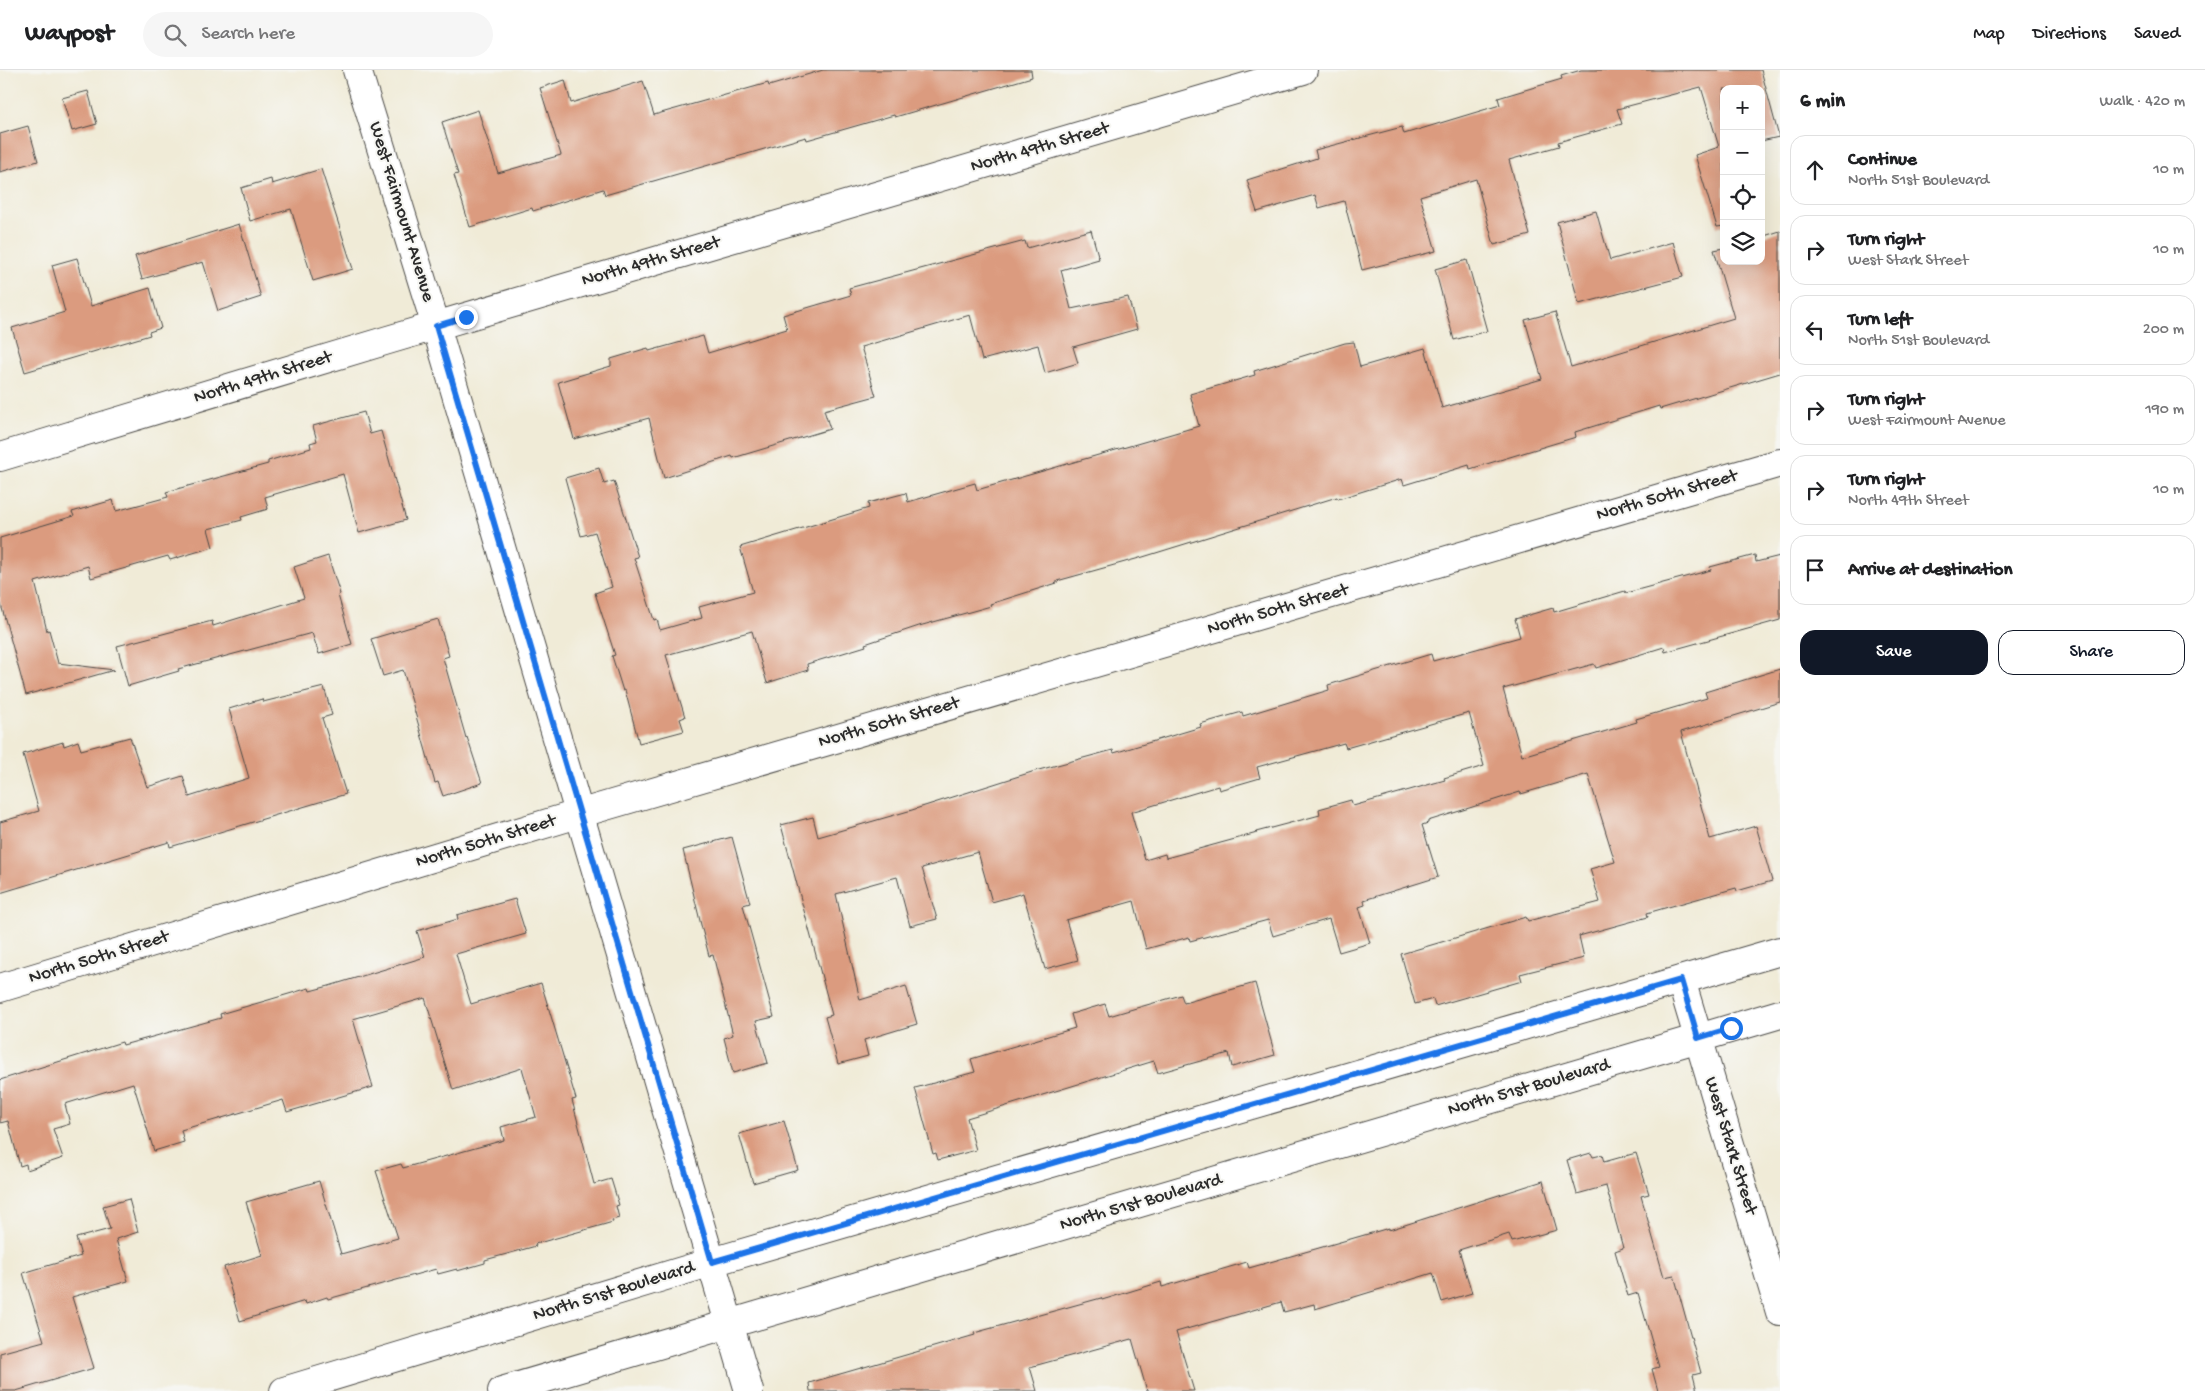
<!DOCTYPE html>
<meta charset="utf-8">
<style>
body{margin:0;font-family:"Gochi Hand",sans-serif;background:#f6f6f6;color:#202124}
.controls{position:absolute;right:15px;top:15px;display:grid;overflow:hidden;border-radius:10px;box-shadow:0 5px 20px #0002}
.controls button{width:45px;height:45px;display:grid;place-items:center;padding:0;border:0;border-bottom:1px solid #e0e0e0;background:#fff;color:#202124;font:25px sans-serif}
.stop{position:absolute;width:15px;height:15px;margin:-11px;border:4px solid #1a73e8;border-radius:50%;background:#fff}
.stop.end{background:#1a73e8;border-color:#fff;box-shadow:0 1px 5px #0008}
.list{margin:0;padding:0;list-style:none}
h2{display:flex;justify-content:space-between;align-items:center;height:65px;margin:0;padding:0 20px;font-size:21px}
h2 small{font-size:16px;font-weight:400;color:#757577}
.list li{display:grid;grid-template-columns:32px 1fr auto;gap:15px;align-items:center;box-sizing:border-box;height:70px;margin:0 10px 10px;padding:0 10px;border:1px solid #e0e0e0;border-radius:15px}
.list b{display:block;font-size:19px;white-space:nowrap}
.list p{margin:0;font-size:16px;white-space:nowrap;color:#757577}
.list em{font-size:16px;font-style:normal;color:#757577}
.actions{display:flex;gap:10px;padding:15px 20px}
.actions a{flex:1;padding:11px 0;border:1px solid #111827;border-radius:15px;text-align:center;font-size:18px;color:#111827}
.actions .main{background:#111827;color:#fff}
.icon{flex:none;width:28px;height:28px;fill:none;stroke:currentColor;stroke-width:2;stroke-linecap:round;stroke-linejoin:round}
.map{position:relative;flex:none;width:1780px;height:1321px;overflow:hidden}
header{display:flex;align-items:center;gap:30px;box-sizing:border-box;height:70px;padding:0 25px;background:#fff;border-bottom:1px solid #e0e0e0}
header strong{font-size:24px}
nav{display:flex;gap:28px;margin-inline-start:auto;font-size:18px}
.search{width:350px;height:45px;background:#f6f6f6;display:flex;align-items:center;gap:12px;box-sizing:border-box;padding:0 18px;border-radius:28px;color:#757577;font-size:19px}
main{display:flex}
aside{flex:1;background:#fff}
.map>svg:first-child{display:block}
.building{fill:#db9b7f;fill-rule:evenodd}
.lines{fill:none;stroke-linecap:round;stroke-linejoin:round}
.minor-casing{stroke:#494845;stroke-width:30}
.minor{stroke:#fff;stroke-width:28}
.route{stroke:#1a73e8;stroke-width:6}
.labels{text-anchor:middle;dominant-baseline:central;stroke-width:4;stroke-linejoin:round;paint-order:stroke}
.street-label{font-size:19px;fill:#2b2b2b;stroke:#f6f6f2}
</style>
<header>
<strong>Waypost</strong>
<div class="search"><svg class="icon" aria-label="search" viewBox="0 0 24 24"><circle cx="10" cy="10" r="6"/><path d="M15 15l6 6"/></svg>Search here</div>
<nav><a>Map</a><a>Directions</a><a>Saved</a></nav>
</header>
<main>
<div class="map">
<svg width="1780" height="1321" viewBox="0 0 1780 1321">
<rect width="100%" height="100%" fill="#f6f6f2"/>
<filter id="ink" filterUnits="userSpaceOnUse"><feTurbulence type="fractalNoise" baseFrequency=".02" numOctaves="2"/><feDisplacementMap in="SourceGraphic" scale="10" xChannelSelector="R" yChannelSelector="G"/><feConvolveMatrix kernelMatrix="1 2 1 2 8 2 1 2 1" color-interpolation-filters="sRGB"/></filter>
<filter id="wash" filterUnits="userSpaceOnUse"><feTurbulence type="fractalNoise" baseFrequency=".0096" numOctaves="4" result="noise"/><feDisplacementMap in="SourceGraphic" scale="20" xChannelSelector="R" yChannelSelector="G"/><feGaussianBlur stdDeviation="1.12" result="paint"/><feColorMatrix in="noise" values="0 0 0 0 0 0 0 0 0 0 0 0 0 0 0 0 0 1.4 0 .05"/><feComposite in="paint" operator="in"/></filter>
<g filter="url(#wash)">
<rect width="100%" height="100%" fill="#f0ebd7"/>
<g id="blocks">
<!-- building -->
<g class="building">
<path d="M823,0H1031L1032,7L895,47L894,45L807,70L806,67L605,125L603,119L533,141L532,138L470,157L454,105L458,104L442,52L478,40L498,103L561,85L540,18L565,10L571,33L643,11L654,45L768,13L769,16Z"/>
<path d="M1581,0H1761L1779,67L1761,71V19H1724V156L1717,157L1695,85L1719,77L1701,17L1617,39L1622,54L1558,72L1559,76L1509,90L1530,165L1494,175L1476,109L1420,126L1436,181L1362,200L1344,131L1319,138L1315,125L1257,142L1247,110L1317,88L1315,80L1402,57L1404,64L1500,35L1498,28L1562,9L1561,6Z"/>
<path d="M88,21L97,54L72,61L62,28Z"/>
<path d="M28,56L38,91L0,102V64Z"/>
<path d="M321,99L353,199L313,211L291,139L250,151L241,118L271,109L272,114Z"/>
<path d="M1596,141L1610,190L1673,172L1683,207L1579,234L1557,152Z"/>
<path d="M239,154L261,227L218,241L203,192L142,209L135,186Z"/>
<path d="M1091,160L1099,189L1061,200L1071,239L1128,227L1137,259L1073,277L1078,293L1045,303L1038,275L982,290L970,245L861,277L876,326L824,340L830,359L733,388L732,386L664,408L649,348L574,369L558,312L611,296V289L648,278L649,281L703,266L708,283L787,259L783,245L851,225L849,218L1025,171L1027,178Z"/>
<path d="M1780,161V303L1660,339L1659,336L1575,362L1576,367L1470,399L1469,395L1404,415L1402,409L1338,429L1337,427L1143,487L1057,511V513L990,534L991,536L919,556L865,574L866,576L807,594L808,600L767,613L752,561L666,585L685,647L680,649L684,661L639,673L625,620L623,621L612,586L615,585L595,523L612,517L595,462L581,466L565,408L599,398L604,414L614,411L638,487L634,488L654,550L657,549L660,560L702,548L699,537L753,522L740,477L869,438L868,433L906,423L908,432L975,413L977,420L1199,356L1190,324L1255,305L1254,301L1345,273L1354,272L1360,297L1425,278L1442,338L1542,309L1525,250L1555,242L1571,297L1734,248L1714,180L1724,178V191H1761V167Z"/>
<path d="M77,188L91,236L150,218L161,258L149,262L150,265L25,302L12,258L65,242L52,195Z"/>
<path d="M1467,190L1487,261L1454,270L1435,199Z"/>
<path d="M364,342L370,364L381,361L406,450L359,463L343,404L265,427L268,439L241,447L242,450L208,459L213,477L170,490L168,486L91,508L88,496L35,512L47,561L49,560L58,593L114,600L26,625L0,531V468L74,446L72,442L113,430L116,441L168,427L166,422L268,394V391L311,378L310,373L317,371L313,356Z"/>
<path d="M1755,485L1756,492L1780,486V550L1665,582L1664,577L1596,598L1594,594L1503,619L1522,686L1637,652L1636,649L1707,628L1705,622L1780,599V632L1681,662L1710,769L1756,756L1772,811L1737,821L1736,818L1647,843L1648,847L1579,866L1584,888L1520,904L1522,911L1435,936L1433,929L1415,934L1401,884L1526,847L1528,851L1600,832L1590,799L1615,792L1588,704L1521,724L1520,722L1428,751V753L1422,755L1438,807L1364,830L1365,835L1359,837L1370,873L1339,882L1329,849L1273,866L1268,850L1190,871L1189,867L1146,879L1134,831L1066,850L1078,890L1045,899L1023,823L992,832L978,782L922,798L937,849L910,856L897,807L836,824L860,930L906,916L917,954L864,970L868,986L838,994L825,947L832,945L781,755L813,747L818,767L912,740L1035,701L1113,680L1114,683L1201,657L1200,654L1242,642L1243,646L1329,620L1328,615L1431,584L1433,591L1520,567L1515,549L1553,538L1554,542L1625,521L1626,523L1711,500L1710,497ZM1469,643L1484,696L1444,708L1445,710L1353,736L1351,730L1319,739L1320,745L1256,762L1257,763L1166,788L1165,784L1145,790L1131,742L1218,716L1219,720L1260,708L1257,697L1344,673L1346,678Z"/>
<path d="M328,486L340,524L338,525L352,574L319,584L312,563L178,599L179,601L128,616L117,576L212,551L213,556L304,528L294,497Z"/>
<path d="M438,549L449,586L443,588L466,668L467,667L482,713L443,726L438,712L435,713L403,600L383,606L371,569Z"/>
<path d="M324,617L332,645L322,648L346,724L170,777L169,772L0,823V752L39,741L23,684L63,672L64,676L78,671L81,680L130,667L147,717L183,706L189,727L249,708L229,639L262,629L263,632Z"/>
<path d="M732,767L750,833L743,835L774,947L756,951L768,993L733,1003L724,968L733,965L713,885L709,886L700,851L683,780Z"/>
<path d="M515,829L526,864L456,884L471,934L541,913L576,1029L572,1030L594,1114L611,1109L619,1135L616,1136L619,1148L612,1150L613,1152L535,1174L536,1176L485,1190V1193L457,1201V1199L438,1204L436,1199L328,1229L327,1227L306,1234L305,1231L240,1251L224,1197L262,1185L246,1132L319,1111L341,1184L398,1168L376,1101L401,1094L403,1098L504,1070L501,1057L536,1047L522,998L453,1020L425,928L353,949L373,1017L287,1042L283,1030L181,1060L184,1072L154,1081L133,1013L65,1034L70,1054L53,1059L63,1088L27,1100L26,1094L20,1096L8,1051L0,1053V1010L122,972L123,975L221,948L220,944L265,931L309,918L310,921L329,916L425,887L417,861L458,849L457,845Z"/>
<path d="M1255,913L1275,985L1232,997L1229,983L1158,1003L1154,991L967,1048L976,1080L938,1090L936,1083L933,1084L915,1018L975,1002L971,989L1075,958L1071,944L1105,934L1109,946L1181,925L1184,933Z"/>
<path d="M784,1051L798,1100L753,1113L739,1064Z"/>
<path d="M1591,1083L1593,1087L1602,1085L1604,1092L1636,1083L1649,1124L1641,1126L1664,1207L1674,1205L1701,1303L1693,1305L1697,1321H1658L1652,1299L1659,1297L1638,1223L1628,1226L1615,1181L1623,1178L1606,1116L1577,1124L1567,1090Z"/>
<path d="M1543,1111L1557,1160L1512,1172L1509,1164L1459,1180L1472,1223L1442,1232L1433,1203L1315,1239L1314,1234L1284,1242L1281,1232L1176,1262L1194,1321H1147L1132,1269L1030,1297L1037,1321H810L809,1313L975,1265L974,1263L1101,1228L1102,1230L1161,1212L1162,1217L1247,1192L1249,1198L1389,1158V1160Z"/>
<path d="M129,1129L138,1162L116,1169L128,1211L72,1227L94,1298L16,1321H0V1283L44,1271L23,1203L81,1186L76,1168L110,1159L103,1136Z"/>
</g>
</g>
</g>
<g filter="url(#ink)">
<use href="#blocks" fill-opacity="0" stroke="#494845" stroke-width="1"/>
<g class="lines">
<defs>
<g id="minor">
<path d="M357,0L436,256L749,1321"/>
<path d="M0,387L388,270L1303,0"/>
<path d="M1681,910L1780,1242"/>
<path d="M0,918L578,744L1780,393"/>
<path d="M284,1321L712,1192L1780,881"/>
<path d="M502,1321L1780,944"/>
</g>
</defs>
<!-- minor casing -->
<use href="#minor" class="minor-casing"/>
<!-- minor -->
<use href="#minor" class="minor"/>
</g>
</g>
<g class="lines" filter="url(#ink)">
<!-- route -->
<path class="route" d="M466,247L436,256L712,1192L1681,910L1698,968L1731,958"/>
</g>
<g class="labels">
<!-- street labels -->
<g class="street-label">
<text transform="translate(1040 78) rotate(-16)">North 49th Street</text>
<text transform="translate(401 142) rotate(73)">West Fairmount Avenue</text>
<text transform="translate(651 192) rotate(-16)">North 49th Street</text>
<text transform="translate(263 308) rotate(-17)">North 49th Street</text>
<text transform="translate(1667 426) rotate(-16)">North 50th Street</text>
<text transform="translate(1278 540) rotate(-16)">North 50th Street</text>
<text transform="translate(889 653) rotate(-16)">North 50th Street</text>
<text transform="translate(486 772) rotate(-17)">North 50th Street</text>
<text transform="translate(99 888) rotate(-17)">North 50th Street</text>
<text transform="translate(1529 1018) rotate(-16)">North 51st Boulevard</text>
<text transform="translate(1730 1076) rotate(73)">West Stark Street</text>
<text transform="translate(1141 1133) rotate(-16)">North 51st Boulevard</text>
<text transform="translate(614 1222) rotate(-17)">North 51st Boulevard</text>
</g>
</g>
</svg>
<div class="controls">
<button>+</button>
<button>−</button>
<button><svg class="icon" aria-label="locate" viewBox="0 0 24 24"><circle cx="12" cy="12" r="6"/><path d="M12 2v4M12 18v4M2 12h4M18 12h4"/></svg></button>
<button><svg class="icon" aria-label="layers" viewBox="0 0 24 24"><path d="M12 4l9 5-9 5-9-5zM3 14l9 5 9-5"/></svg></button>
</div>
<div class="stop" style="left:1731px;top:958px"></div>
<div class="stop end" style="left:466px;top:247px"></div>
</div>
<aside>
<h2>6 min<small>Walk · 420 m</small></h2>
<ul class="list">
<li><svg class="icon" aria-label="ahead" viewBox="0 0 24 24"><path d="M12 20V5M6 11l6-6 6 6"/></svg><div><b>Continue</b><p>North 51st Boulevard</p></div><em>10 m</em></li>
<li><svg class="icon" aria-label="right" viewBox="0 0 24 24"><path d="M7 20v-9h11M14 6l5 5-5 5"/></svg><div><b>Turn right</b><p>West Stark Street</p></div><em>10 m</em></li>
<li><svg class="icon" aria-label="left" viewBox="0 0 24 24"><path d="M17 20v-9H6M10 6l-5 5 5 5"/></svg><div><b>Turn left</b><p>North 51st Boulevard</p></div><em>200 m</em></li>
<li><svg class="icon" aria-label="right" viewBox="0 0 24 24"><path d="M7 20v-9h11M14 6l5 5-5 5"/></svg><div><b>Turn right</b><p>West Fairmount Avenue</p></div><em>190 m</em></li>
<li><svg class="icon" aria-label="right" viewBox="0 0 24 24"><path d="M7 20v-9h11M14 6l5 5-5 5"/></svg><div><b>Turn right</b><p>North 49th Street</p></div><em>10 m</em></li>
<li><svg class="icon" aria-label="arrive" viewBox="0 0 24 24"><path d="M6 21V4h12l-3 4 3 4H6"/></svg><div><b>Arrive at destination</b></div></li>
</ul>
<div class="actions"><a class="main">Save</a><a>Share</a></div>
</aside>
</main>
